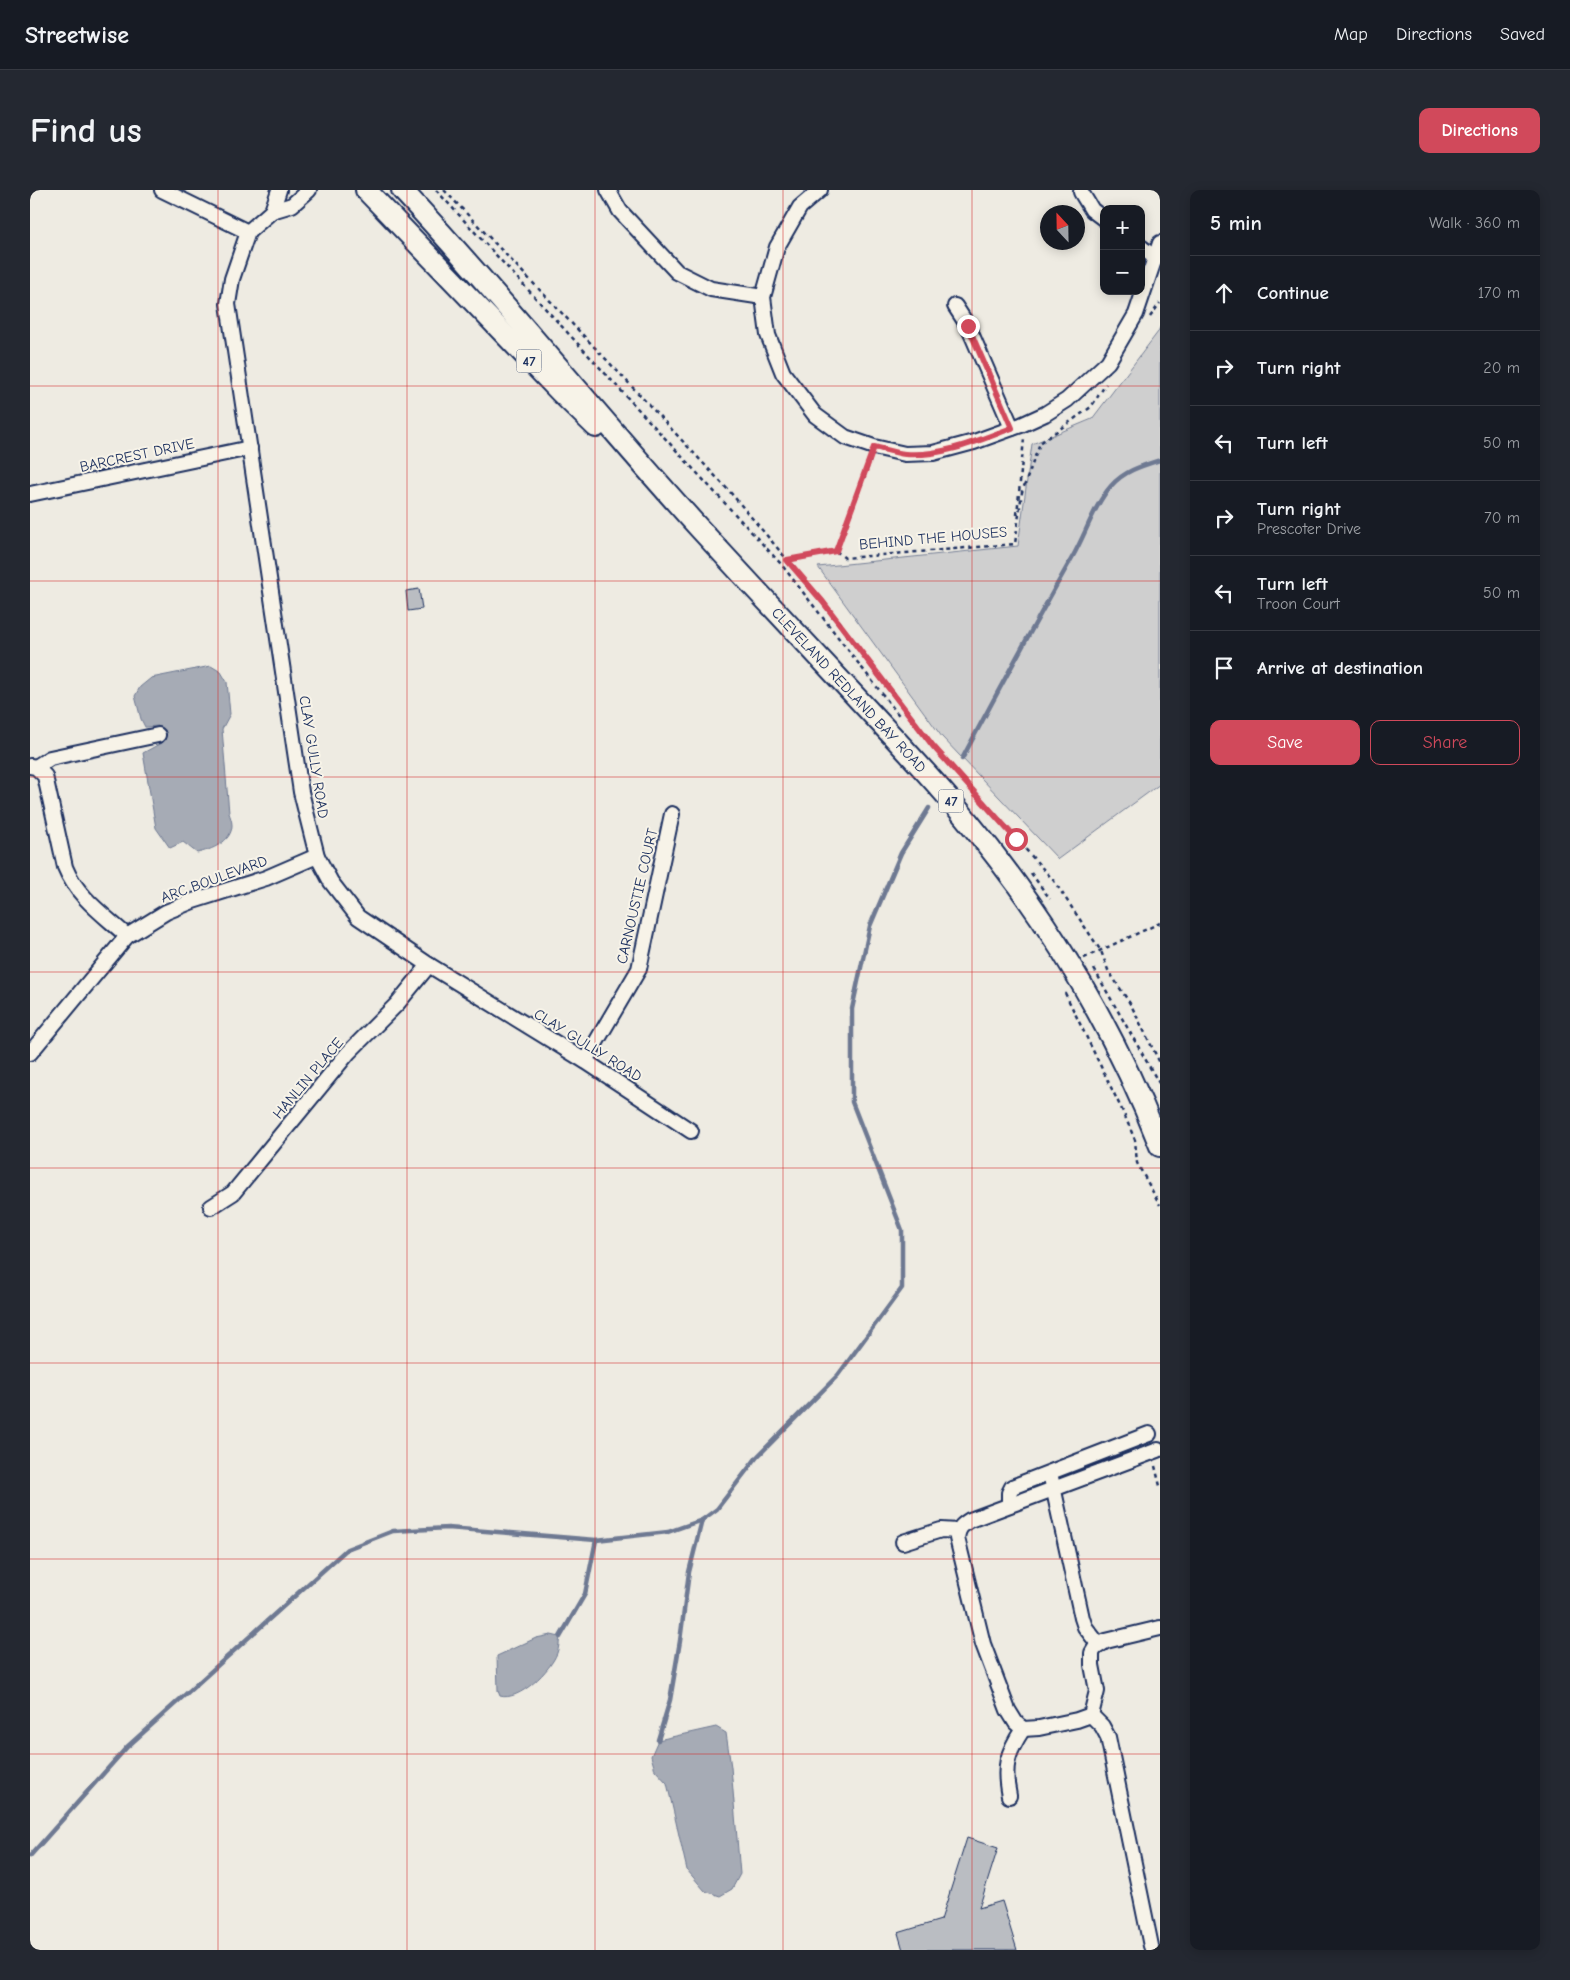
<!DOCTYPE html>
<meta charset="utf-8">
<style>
body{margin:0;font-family:"Comic Neue",sans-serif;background:#242831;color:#f1f3f6}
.controls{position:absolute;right:15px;top:15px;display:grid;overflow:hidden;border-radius:10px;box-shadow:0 2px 12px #0003}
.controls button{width:45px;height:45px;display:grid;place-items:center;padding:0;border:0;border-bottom:1px solid #363941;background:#171b24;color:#f1f3f6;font:25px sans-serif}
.compass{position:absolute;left:1010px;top:15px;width:45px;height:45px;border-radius:50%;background:#171b24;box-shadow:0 2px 12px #0003;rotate:338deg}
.stop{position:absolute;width:15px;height:15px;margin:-11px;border:4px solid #d1495b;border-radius:50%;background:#fff}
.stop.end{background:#d1495b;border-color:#fff;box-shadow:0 1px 5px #0008}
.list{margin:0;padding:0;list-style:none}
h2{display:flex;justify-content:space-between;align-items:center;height:65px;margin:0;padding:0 20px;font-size:21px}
h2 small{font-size:16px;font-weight:400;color:#9ea1a6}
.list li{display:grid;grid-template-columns:32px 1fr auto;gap:15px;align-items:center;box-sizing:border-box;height:75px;padding:0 20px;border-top:1px solid #363941}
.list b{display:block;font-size:19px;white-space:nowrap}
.list p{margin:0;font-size:16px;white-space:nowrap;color:#9ea1a6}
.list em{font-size:16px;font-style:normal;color:#9ea1a6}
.actions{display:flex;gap:10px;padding:15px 20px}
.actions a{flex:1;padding:11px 0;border:1px solid #d1495b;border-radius:10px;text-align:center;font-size:18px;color:#d1495b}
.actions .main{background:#d1495b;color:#fff}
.icon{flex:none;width:28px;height:28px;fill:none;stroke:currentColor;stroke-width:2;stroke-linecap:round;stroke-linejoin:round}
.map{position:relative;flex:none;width:1130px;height:1760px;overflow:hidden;border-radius:10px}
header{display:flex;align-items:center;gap:30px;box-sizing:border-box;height:70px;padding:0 25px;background:#171b24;border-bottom:1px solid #363941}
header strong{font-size:24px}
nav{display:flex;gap:28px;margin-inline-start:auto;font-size:18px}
.intro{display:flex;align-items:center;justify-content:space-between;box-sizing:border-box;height:120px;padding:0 30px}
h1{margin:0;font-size:35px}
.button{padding:12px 22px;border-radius:10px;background:#d1495b;color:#fff;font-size:18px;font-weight:700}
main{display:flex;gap:30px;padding:0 30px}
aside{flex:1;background:#171b24;border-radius:10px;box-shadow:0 2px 12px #0003}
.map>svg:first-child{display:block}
.green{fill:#cfcfcf;stroke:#757f96}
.water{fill:#a6abb5;stroke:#6e7992}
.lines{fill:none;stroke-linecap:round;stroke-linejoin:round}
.stream{stroke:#6e7992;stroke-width:4.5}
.building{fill:#babdc2;stroke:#1b2f5e}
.minor-casing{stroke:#1b2f5e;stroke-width:18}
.highway-casing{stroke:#1b2f5e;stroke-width:24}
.path{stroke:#1b2f5e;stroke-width:2.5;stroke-dasharray:4 4;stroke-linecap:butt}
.minor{stroke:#f7f3e8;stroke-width:14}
.highway{stroke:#f7f3e8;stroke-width:20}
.route{stroke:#d1495b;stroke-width:6}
.grid{fill:none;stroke:#d62828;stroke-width:1;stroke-opacity:0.55}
.labels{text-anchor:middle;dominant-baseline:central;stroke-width:4;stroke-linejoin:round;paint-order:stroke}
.shield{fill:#f7f3e8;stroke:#5d6a87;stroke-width:1}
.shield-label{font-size:14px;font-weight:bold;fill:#1b2f5e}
.street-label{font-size:15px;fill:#1b2f5e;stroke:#f7f3e8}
</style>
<header>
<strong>Streetwise</strong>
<nav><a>Map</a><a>Directions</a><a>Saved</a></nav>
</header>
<div class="intro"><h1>Find us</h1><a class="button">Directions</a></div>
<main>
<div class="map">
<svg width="1130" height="1760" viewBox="0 0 1130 1760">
<rect width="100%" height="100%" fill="#eeebe2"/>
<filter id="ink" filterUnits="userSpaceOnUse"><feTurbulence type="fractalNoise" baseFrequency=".02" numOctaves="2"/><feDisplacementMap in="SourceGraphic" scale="10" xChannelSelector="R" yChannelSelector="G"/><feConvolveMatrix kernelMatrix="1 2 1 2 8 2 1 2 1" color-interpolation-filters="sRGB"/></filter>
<g filter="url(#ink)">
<!-- green -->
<path class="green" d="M1130,137V594L1028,669L912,547L788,377L988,356L1002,254L1062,229L1128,142Z"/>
<!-- water -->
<g class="water">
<path d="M181,476L191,482L197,492L200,524L192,539L199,623C200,626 202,631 202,635C202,652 181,660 167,663L153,652L140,658L126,638L113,563L133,552L128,536L115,537L111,529L105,506L110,497L121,488Z"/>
<path d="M521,1445L530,1447C529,1452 529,1458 527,1463C521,1480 489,1512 470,1506L468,1501L467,1466L506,1448Z"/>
<path d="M686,1537L696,1543L701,1577L710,1684L702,1699L690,1706L675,1701L657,1680L637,1593L625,1580L621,1566L628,1550Z"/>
</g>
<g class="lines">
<!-- stream -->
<g class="stream">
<path d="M932,569C968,501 1005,433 1043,366C1055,345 1065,314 1081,296C1094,281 1111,276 1130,270"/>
<path d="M530,1447L555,1404L566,1350"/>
<path d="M628,1550L640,1510L650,1451L659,1382L672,1330"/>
<path d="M0,1666L97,1557L317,1359L363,1341L418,1338L566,1350L638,1342L672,1330L687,1319L727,1267L808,1185L872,1098V1040L822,912V819L840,736L871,663L899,618"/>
</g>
</g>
<!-- building -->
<g class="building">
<path d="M389,399L392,419L378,421L376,401Z"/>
<path d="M937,1648L968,1658L949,1718L972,1711L987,1760H873L868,1743L911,1730Z"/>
</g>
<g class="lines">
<defs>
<g id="minor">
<path d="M132,0L218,42"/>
<path d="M279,0L262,15L242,21L218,42L202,89L198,114L271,602L287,666L301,692L328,727L399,775L555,871L661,941"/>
<path d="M578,0L590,21L647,82L681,99L733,107"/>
<path d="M790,0L770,17L747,57L733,107L738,145L753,183L785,225L815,247L844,257L875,264L903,263L944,252L991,235L1015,224L1037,210L1078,172L1106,124L1130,53"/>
<path d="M1051,2L1062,20L1074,29"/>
<path d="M242,21L249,0"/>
<path d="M1111,57L1124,67"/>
<path d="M925,116L938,136L982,238"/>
<path d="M0,304L220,258"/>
<path d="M0,576L6,577L15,586L35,677C47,707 74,725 97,746"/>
<path d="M6,577L20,568L128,545"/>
<path d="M0,863L97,746L136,722L163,711L236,688L287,666"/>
<path d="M555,871L609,779L642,624"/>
<path d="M181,1017L203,1003L318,863L367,814L399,775"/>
<path d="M1128,1260L940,1330C932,1335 928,1338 927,1348L953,1454L978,1520L986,1533L993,1539L1009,1538L1047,1530L1061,1525L1067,1501L1062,1475V1463L1065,1458L1076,1451L1130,1438"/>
<path d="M1020,1283L1052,1428L1055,1437L1069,1455"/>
<path d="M979,1315V1303L982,1297L1119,1244"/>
<path d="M873,1352L911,1340L928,1341"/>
<path d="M1061,1525L1072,1536L1078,1547L1121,1756"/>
<path d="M979,1606C973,1577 977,1563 993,1539"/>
</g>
<g id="highway">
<path d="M336,0L530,202L566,237"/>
<path d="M372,0C475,110 568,227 669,338C726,400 784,462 841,523C872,556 903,589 932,624C1015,723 1083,836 1130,956"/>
</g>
</defs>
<!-- minor casing -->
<use href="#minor" class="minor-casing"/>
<!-- highway casing -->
<use href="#highway" class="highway-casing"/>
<!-- path -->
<g class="path">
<path d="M406,0L751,374L871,528"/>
<path d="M414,0L593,187L700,302L793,412L903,556L1024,691L1071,761L1078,780L1101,815L1130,873"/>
<path d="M1120,127L1130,113"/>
<path d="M987,325L994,248"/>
<path d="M806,361L815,368L985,354L992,302L1010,253L1061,217L1076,194"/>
<path d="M757,370L806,361L840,270"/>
<path d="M1001,683L1020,709"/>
<path d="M1054,768L1130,733"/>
<path d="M1064,779L1130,895"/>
<path d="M1035,803L1094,924L1105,950L1107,973L1130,1015"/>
<path d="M1125,1276L1130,1296"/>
</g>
<!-- minor -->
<use href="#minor" class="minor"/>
<!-- highway -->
<use href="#highway" class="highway"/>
</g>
</g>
<g class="lines" filter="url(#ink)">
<!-- route -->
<path class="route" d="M938,136L982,238C949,250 912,267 875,264C865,263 854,259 844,257L806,361L757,370L793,412L903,556L986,649"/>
</g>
<!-- grid -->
<path class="grid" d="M188,0V1760M377,0V1760M565,0V1760M753,0V1760M942,0V1760M0,196H1130M0,391H1130M0,587H1130M0,782H1130M0,978H1130M0,1173H1130M0,1369H1130M0,1564H1130"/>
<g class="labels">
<!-- shield labels -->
<g class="shield">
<rect x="486.5" y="159.5" width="25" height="23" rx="4"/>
<rect x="908.5" y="599.5" width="25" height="23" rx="4"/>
</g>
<g class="shield-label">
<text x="499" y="171">47</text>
<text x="921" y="611">47</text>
</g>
<!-- street labels -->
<g class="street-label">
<text transform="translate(107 265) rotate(-12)">BARCREST DRIVE</text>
<text transform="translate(903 348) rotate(-5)">BEHIND THE HOUSES</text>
<text transform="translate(819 500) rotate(47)">CLEVELAND REDLAND BAY ROAD</text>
<text transform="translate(284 567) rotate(81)">CLAY GULLY ROAD</text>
<text transform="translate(184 689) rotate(-20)">ARC BOULEVARD</text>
<text transform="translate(607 706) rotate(-77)">CARNOUSTIE COURT</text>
<text transform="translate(558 855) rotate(32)">CLAY GULLY ROAD</text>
<text transform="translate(278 888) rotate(-50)">HANLIN PLACE</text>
</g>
</g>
</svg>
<div class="controls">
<button>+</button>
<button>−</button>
</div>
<svg class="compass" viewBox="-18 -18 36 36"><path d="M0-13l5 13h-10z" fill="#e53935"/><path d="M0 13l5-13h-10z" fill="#9ea1a6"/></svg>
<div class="stop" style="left:986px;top:649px"></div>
<div class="stop end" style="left:938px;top:136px"></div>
</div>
<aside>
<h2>5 min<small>Walk · 360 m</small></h2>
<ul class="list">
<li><svg class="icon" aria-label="ahead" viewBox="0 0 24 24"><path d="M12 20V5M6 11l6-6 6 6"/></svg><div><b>Continue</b></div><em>170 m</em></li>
<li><svg class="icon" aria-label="right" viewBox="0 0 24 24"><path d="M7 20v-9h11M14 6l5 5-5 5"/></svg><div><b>Turn right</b></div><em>20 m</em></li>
<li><svg class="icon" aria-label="left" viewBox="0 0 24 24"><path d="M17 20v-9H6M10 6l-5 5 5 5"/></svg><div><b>Turn left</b></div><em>50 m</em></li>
<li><svg class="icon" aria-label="right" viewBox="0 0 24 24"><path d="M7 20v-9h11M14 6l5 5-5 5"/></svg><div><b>Turn right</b><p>Prescoter Drive</p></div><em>70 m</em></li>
<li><svg class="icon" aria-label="left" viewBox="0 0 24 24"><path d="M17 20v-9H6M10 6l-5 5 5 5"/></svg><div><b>Turn left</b><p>Troon Court</p></div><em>50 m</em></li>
<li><svg class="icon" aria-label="arrive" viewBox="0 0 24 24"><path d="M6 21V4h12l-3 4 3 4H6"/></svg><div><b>Arrive at destination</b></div></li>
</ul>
<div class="actions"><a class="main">Save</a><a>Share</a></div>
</aside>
</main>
